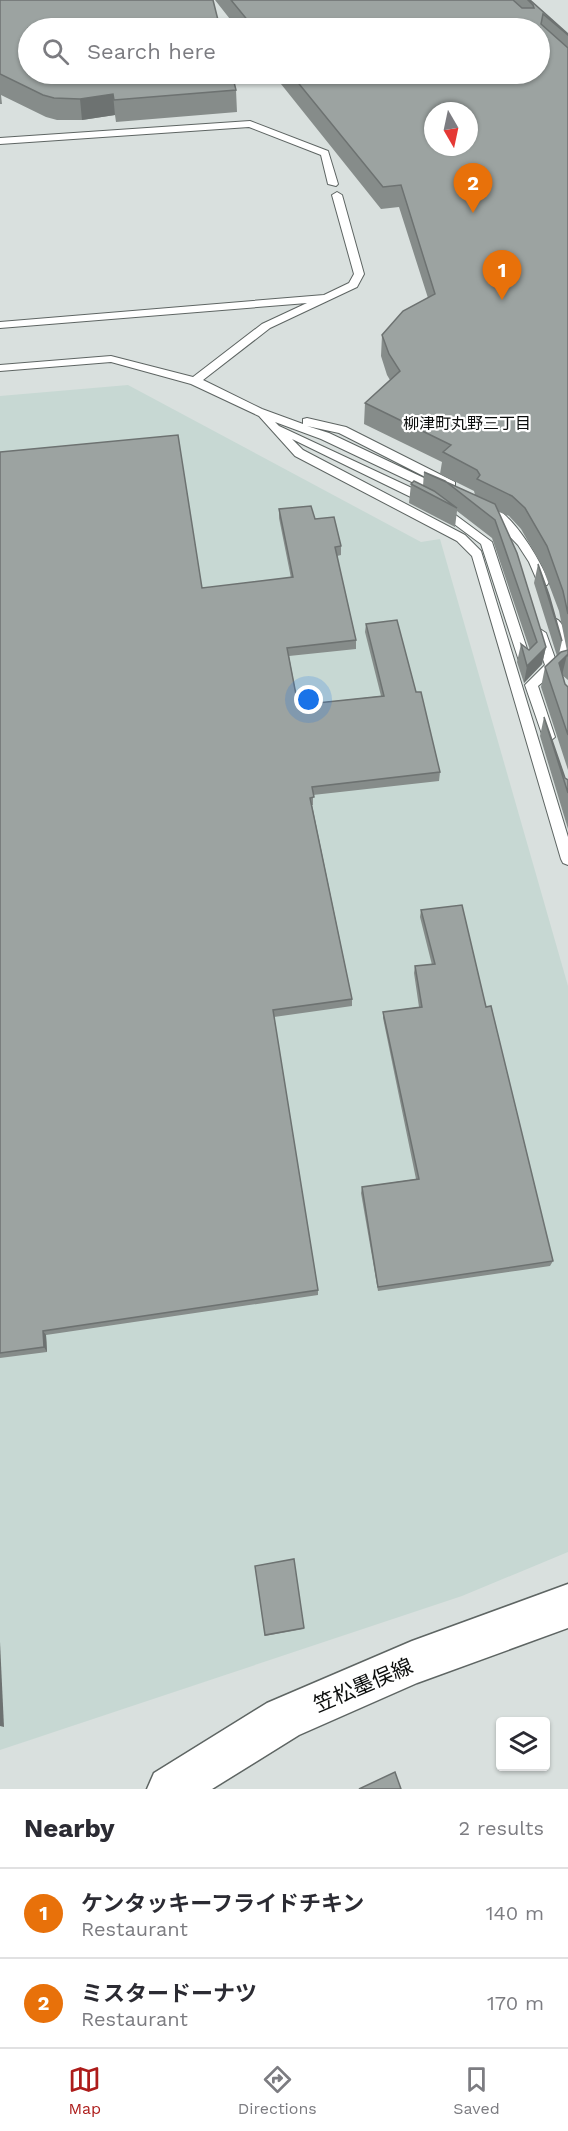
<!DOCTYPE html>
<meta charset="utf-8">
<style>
body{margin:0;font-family:"Work Sans","Noto Sans JP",sans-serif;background:#f2f2f3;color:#2b2b33}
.controls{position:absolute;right:18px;bottom:18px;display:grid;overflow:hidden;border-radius:6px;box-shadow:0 2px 4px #0004}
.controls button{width:54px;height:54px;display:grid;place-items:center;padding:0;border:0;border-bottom:2px solid #e1e1e2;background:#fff;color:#2b2b33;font:30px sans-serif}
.compass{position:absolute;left:424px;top:102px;width:54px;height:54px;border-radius:50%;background:#fff;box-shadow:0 2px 4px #0004;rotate:171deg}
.you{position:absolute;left:309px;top:700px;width:21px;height:21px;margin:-15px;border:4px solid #fff;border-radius:50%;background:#1a73e8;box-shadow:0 0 0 9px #1a73e833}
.badge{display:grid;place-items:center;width:39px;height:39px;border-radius:50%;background:#ad1c1a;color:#fff;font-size:20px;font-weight:700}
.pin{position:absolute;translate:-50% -50px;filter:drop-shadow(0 2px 3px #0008)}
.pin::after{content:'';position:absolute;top:32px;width:21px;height:18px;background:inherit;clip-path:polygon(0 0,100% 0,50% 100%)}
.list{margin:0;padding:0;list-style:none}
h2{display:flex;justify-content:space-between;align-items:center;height:78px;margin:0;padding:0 24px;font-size:26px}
h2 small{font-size:20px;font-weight:400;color:#7c7c81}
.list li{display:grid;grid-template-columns:39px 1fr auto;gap:18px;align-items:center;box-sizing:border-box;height:90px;padding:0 24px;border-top:2px solid #e1e1e2}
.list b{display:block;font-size:22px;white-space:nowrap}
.list p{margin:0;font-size:20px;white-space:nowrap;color:#7c7c81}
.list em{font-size:20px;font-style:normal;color:#7c7c81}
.icon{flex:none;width:33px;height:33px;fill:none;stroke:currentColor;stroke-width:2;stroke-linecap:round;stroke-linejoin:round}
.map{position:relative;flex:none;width:568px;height:1789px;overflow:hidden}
.search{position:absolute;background:#fff;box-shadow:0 2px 4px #0004;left:18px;right:18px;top:18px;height:66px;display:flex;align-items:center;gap:15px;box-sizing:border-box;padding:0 21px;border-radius:33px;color:#7c7c81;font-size:22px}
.sheet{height:258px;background:#fff}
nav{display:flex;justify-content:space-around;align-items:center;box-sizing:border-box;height:84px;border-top:2px solid #e1e1e2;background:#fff;font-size:16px;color:#7c7c81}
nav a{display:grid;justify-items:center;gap:3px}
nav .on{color:#ad1c1a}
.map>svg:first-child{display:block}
.built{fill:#c7d8d3}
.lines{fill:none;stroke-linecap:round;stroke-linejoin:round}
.service-casing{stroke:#5e6563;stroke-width:2}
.secondary-casing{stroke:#5e6563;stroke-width:3}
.service{fill:#fff;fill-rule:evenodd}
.secondary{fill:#fff;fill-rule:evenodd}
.wall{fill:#868c8a}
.shaded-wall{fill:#6d7271}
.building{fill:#9ca3a1;stroke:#6d7271;stroke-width:1.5;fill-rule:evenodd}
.labels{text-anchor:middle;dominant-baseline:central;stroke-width:4.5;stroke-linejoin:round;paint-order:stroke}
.far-neighbourhood-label{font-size:16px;fill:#0b0d0c;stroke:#fff}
.near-street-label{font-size:21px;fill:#0b0d0c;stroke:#fff}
</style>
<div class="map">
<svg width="568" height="1789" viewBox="0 0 568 1789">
<rect width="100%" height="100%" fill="#d9e0de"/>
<!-- built -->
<path class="built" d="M128,385L421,542L440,539L568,986V1552L462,1596L0,1750V396Z"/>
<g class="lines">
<defs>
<g id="service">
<path d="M250,121L328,151L338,184L336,186L328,184L321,155L249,127L0,144V138Z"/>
<path d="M337,192L342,195L364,274L357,287L270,328L203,380L262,409L303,424V419L307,418L346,427L455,482V488H447L339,433L307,426L329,433L443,487L445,490L439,494L435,493L321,439L275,422L279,426L429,496V502H421L292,439L303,450L465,535L481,551L568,837V865L563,863L561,859L472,556L457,541L295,456L259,416L191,384L111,362L0,371V365L111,356L193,377L262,324L307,303L0,328V322L324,295L349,283L354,274L332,195Z"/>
<path d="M442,505L492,542L531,661L529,664L525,666L519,661L481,544L438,512V506Z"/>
<path d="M490,505C513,514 540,560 549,582L547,585H539L529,562L518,545L486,512V506Z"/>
<path d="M556,619C568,624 568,652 568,665L562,660L550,623Z"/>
<path d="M540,629L546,633L556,661L562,662L564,665L538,686L555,737L549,742L543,737L525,685L545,665L534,633Z"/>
</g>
<path id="secondary" d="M568,1584V1628L417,1683L299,1735L212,1789H147L154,1773L267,1703L412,1641Z"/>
</defs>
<!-- service casing -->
<use href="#service" class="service-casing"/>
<!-- secondary casing -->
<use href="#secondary" class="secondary-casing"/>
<!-- service -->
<use href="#service" class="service"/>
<!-- secondary -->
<use href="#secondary" class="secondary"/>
</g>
<!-- wall -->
<g class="wall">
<path d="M0,0L236,90L237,112L116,122L115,115L82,120H57L46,117L1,95L2,104H0Z"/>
<path d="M215,0H530L568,34V680L562,675L565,684L568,687V770L541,687L545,667L557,656L534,583L538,564L562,641L559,654L567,651L559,611L542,566L521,529L509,516L499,512L546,647L542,664L524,683L517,662L521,644L529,650H530L492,538L457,511L455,527L409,503L411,484L423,486L424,472L475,495L474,491L440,474L442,462L364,424L365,403L390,380L387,375L381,356L382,335L428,298L399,207L381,209L273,74H540V28H237Z"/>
<path d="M0,452L202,588L291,578L279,518V509L315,519L341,546V555L337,556L356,640V649L289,656L298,705L381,696L365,632L366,624L416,692L440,772L439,781L313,795V805H312L352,999V1006L274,1017L318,1290V1295L46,1335L47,1352L0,1358Z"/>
<path d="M544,717L565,778L568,780V829L540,736Z"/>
<path d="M421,910L486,1007L553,1261L550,1266L378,1291L361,1193L362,1187L416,1179L383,1018V1012L419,1007L414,973L415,966L432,965L420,917Z"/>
<path d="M255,1566L304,1628V1629L265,1636Z"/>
</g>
<!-- shaded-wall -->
<g class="shaded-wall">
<path d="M113,94L115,115L82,120L80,99Z"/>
<path d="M546,647L542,664L524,683L527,666Z"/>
<path d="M567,655L562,675L559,663Z"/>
<path d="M43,1331L46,1335L47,1352L44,1347Z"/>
<path d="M0,1642L4,1727L0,1726Z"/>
</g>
<!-- building -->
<g class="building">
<path d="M0,0H213L220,28H28V74H232L236,90L114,100L113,94L80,99L54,98L43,95L0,74Z"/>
<path d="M231,0H513L522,8H534L533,5L528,0H530L568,34V35L543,14L541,24L568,48V614L563,591L547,546L525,508L512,496L477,479L480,475L477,470L443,452L451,445L365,403L400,371L389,354L382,335L403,311L435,294L401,185L383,187L291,74H540V28H254ZM433,111H469V147H433Z"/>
<path d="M178,435L202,588L293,577L279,509L311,506L315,519L334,517L341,546L335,547L356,640L287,648L298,705L384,696L366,624L397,620L416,692H421L440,772L312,787L314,797L310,798L352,999L273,1010L318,1290L43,1331L44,1347L0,1353V452Z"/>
<path d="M424,472L495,504L517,553L546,647L527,666L521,644L529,650L537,642L495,520L445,481Z"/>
<path d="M414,481L434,491L457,508L411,484Z"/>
<path d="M538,564L549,595L562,641Z"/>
<path d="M568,650V656L567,655L559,663L565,684L568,687V735L545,667L561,652Z"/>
<path d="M544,717L565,778L568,780V793Z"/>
<path d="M462,905L486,1007L491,1006L553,1261L378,1287L362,1187L419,1179L383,1012L422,1007L415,966L435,964L421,910Z"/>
<path d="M294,1559L304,1628L265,1635L255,1566Z"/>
<path d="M395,1772L401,1789H359Z"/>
</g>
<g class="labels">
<!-- far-neighbourhood labels -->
<g class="far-neighbourhood-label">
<text x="467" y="423">柳津町丸野三丁目</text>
</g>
<!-- near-street labels -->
<g class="near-street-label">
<text transform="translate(363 1685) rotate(-23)">笠松墨俣線</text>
</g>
</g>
</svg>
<div class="controls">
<button><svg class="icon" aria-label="layers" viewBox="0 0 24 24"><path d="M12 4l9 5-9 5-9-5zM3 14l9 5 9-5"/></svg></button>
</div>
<svg class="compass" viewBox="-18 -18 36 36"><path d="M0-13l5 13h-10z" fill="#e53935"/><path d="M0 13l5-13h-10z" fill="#7c7c81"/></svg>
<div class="you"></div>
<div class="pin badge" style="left:502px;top:300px;background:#e8710a">1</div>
<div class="pin badge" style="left:473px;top:213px;background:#e8710a">2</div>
<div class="search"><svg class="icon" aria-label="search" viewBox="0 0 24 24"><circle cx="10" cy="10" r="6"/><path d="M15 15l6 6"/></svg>Search here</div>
</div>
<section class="sheet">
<h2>Nearby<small>2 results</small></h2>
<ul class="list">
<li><span class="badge" style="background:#e8710a">1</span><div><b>ケンタッキーフライドチキン</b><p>Restaurant</p></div><em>140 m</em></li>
<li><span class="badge" style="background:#e8710a">2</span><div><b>ミスタードーナツ</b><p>Restaurant</p></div><em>170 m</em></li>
</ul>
</section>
<nav>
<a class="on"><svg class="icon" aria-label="map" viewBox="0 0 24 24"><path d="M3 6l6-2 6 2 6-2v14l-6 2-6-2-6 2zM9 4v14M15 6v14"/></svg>Map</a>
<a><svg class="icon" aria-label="directions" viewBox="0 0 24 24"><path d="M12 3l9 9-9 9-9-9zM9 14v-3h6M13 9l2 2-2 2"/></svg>Directions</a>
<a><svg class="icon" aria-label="saved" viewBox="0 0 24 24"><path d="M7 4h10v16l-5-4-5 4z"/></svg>Saved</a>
</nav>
